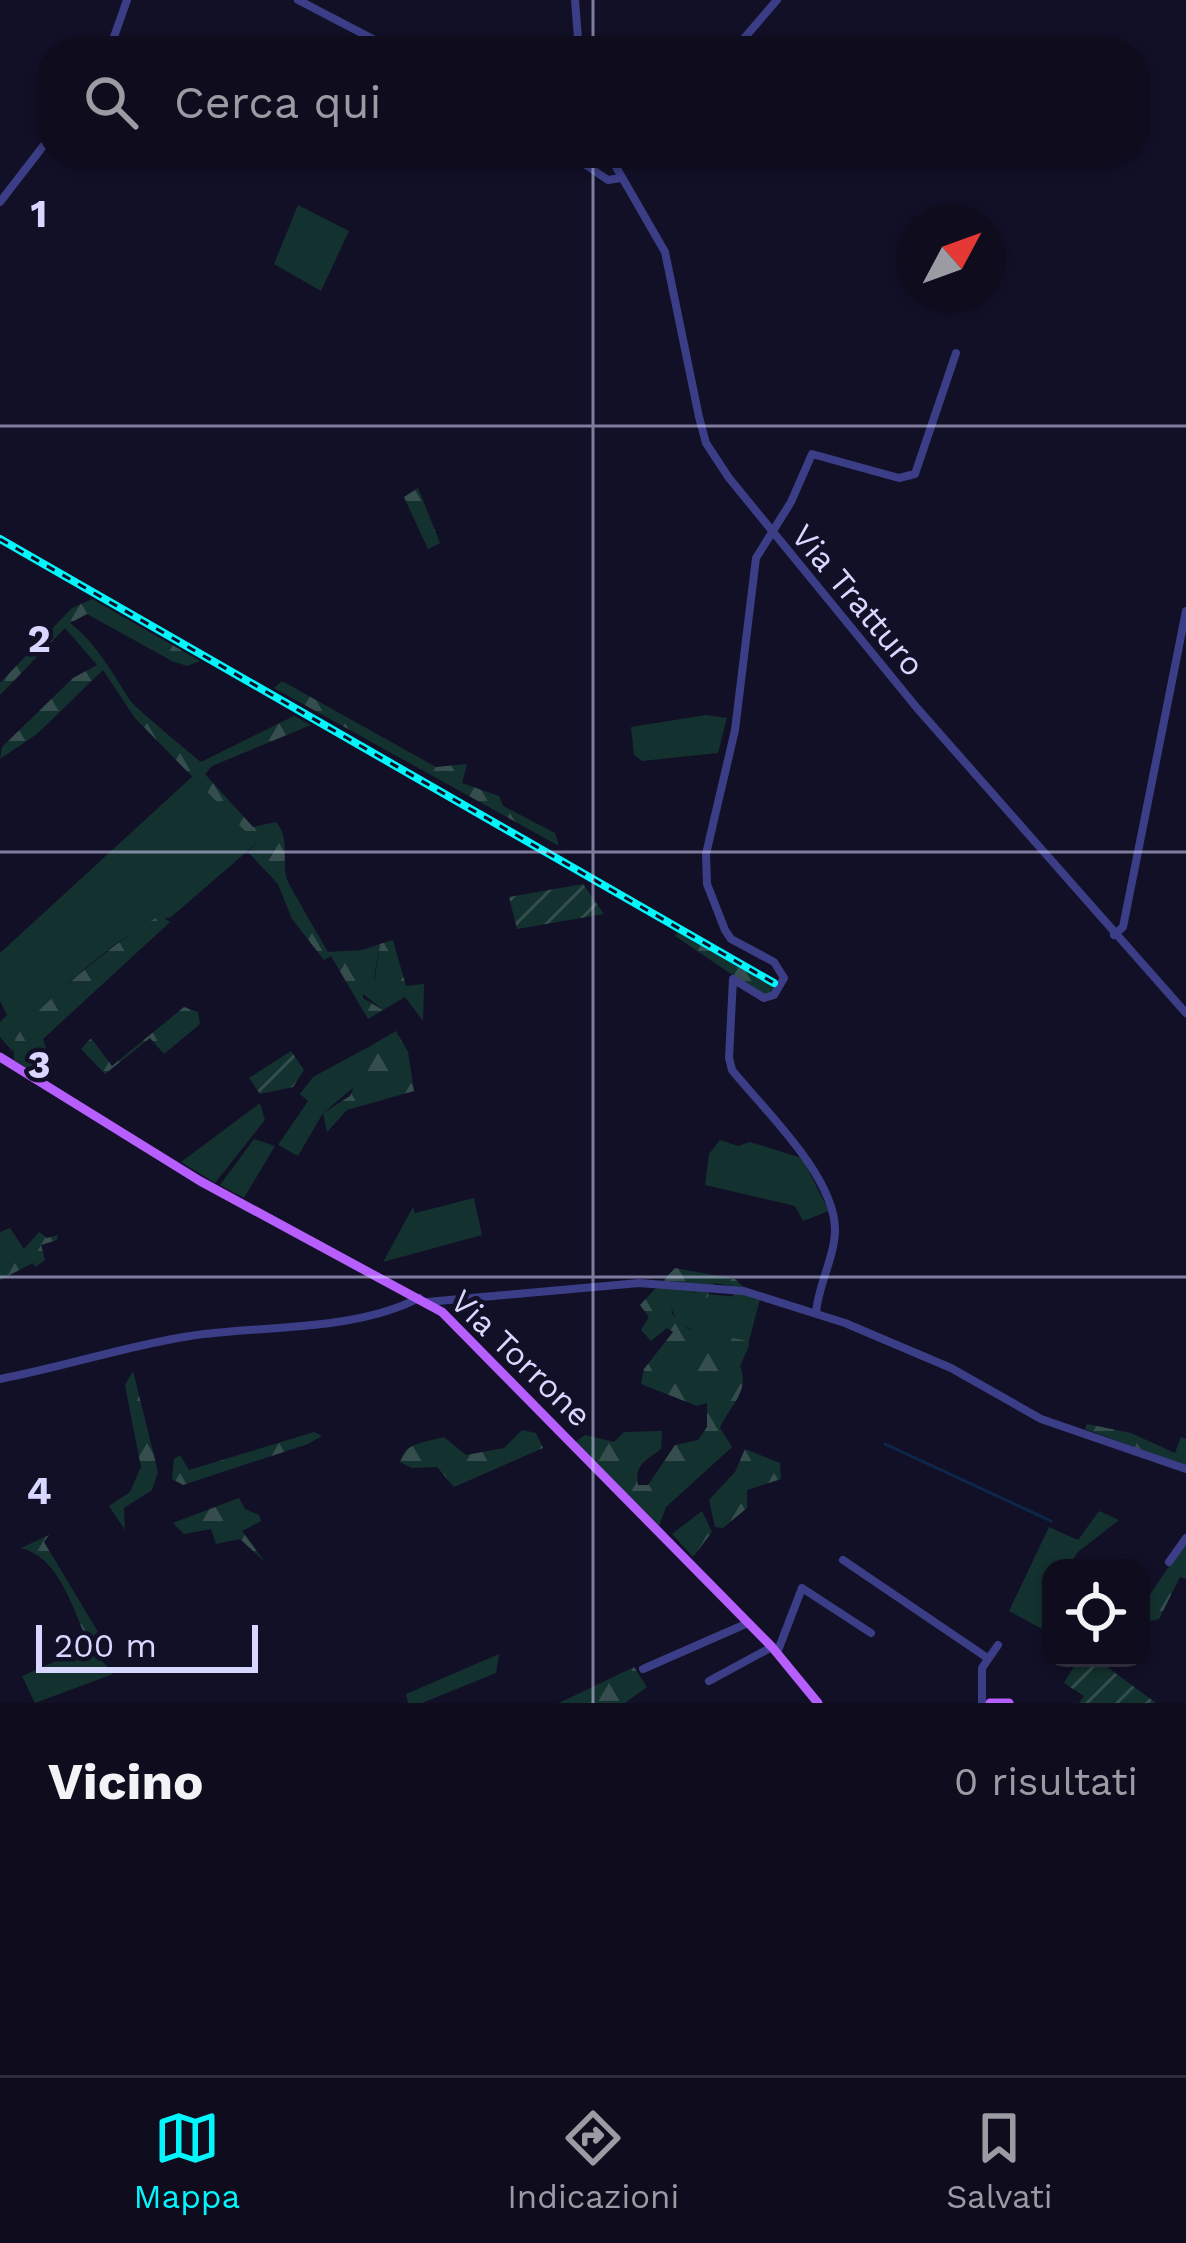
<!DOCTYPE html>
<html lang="it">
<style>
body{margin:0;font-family:"Work Sans",sans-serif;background:#1c1a2a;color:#f1f3f6}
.controls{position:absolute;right:36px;bottom:36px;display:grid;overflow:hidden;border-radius:24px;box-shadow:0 3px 9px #0004}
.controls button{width:108px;height:108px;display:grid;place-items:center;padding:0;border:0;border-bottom:3px solid #2e2c3b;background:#0e0c1d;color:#f1f3f6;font:60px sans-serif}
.compass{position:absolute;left:898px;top:204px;width:108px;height:108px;border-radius:50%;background:#0e0c1d;box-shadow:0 3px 9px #0004;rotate:49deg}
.scale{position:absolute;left:36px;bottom:30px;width:222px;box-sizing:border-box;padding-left:12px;border:6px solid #d8d7ff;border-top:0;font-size:33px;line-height:42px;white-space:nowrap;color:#d8d7ff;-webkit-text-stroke:9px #121027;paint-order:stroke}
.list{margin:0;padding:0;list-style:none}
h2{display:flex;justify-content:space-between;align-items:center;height:156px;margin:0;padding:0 48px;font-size:51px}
h2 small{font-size:39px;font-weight:400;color:#9b9ba4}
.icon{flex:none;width:66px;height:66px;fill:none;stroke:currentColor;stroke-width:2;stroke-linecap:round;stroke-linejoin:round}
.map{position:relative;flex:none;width:1186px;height:1703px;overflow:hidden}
.search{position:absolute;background:#0e0c1d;box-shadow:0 3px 9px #0004;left:36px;right:36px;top:36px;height:132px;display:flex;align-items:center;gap:30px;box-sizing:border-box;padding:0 42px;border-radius:48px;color:#9b9ba4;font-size:45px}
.sheet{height:372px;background:#0e0c1d}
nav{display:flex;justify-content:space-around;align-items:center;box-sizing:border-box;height:168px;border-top:3px solid #2e2c3b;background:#0e0c1d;font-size:33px;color:#9b9ba4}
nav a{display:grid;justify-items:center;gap:6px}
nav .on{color:#04f6fd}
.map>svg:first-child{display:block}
.grass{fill:#13312e}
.forest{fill:url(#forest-firs)}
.garden{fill:url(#garden-furrows)}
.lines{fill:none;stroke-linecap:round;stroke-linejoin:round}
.stream{stroke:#0d274a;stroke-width:3}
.minor{stroke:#3b3e86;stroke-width:8}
.major{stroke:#b75efe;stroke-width:9}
.rail-casing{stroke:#04f6fd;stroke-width:8}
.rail{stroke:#121027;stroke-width:3;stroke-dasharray:9;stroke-linecap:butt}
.grid{fill:none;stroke:#d8d7ff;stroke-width:3;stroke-opacity:0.55}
.labels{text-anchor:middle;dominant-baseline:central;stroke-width:9;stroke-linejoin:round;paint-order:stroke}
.street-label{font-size:33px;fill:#d8d7ff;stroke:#121027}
.grid-label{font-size:39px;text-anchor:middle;font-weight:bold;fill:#d8d7ff;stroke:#121027;stroke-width:9;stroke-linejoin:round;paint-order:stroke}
</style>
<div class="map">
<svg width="1186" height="1703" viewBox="0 0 1186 1703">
<defs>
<pattern id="forest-firs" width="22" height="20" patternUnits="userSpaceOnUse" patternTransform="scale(3)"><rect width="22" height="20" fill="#13312e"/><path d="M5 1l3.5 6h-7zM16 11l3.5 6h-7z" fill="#354e4d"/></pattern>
<pattern id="garden-furrows" width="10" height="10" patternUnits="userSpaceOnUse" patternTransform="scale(3)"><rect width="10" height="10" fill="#13312e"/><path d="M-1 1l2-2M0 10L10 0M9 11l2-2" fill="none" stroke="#354e4d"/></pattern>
</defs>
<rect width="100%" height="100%" fill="#121027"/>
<!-- grass -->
<g class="grass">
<path d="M298,205L349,231L321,291L274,264Z"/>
<path d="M706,715L727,718L718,753L642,761L634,755L631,727Z"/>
<path d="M195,774L257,843L170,918C141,912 17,1021 13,1052L0,1037V1022L7,1015L0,1001V953Z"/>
<path d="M380,944L374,978L395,1003L383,1010L362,993L363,950Z"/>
<path d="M372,1045L360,1082L323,1113L298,1156L278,1145L308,1101L300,1094L313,1077Z"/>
<path d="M260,1103L265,1120L215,1183L181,1162Z"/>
<path d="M254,1139L275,1146L244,1198L220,1185Z"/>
<path d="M720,1140L738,1146L750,1142L802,1158L829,1211L803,1221L795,1206L705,1185L709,1154Z"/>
<path d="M474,1198L482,1235L383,1262L413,1207L415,1213Z"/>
<path d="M686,1292L760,1299L748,1345C723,1331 668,1341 671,1296Z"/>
<path d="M1099,1511L1119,1520L1078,1552L1067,1568H1051V1634L1009,1611L1049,1527L1078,1540Z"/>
<path d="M90,1646L113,1674L35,1703L22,1676Z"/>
<path d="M499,1654L496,1673L422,1703H408L406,1694Z"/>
</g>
<!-- forest -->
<g class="forest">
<path d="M418,488L440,543L428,549L404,497Z"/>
<path d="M92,599L200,661L187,666L172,661L87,614L70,623C95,642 113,673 129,699C133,706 190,753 201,762L294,716L311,725L212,766L205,774L253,827L276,822C293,842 278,865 290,886C302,907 315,930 328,952L363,950V998L383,1010L368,1019L331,956L324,960L292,919L278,884L248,852L257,843L135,718L103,670L37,734L0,759L2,747L73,678L97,665L65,628L0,695V683L72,608Z"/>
<path d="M282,681L436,767L467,764L462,783L499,796L503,806L555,833L559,846L274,688Z"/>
<path d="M161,916L170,922L43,1039L52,1066L38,1075L14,1060C14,1054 13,1046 15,1040C23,1017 137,923 161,916Z"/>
<path d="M678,931L776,989L765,997L675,936Z"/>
<path d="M393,940L406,986L424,984L423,1021L405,997L395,1003L374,984L380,944Z"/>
<path d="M184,1007L198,1012L200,1024L164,1054L150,1038L105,1074L81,1049L91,1038L112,1066Z"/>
<path d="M396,1031L408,1052L414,1091L347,1110L327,1132L323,1113L350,1096L372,1045Z"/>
<path d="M10,1228L24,1249L39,1232L47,1238L58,1235L57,1240L41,1245L45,1260L35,1267L33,1263L0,1280V1232Z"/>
<path d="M675,1268L735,1279L754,1297L742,1304L733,1299L732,1286L714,1283L707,1298L694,1292L671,1296L672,1314L688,1329L747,1341L749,1346L740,1366C751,1391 728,1408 720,1428L732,1447L666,1507L659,1526L575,1442L585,1435L614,1442L624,1432L662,1431L661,1449C647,1460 634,1464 638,1485H648L675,1445L698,1440L707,1427V1403L697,1406L641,1384L644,1369L673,1332L667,1328L651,1341L641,1330L649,1317L640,1305Z"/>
<path d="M133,1371L158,1472L152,1490L124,1508L125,1530L109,1506L130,1492L141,1467L125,1385Z"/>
<path d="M1087,1424L1131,1433L1175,1453L1181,1437L1186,1439V1466L1085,1429Z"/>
<path d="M522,1430L536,1433L543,1448L454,1487L437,1467L412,1468L400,1462C405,1442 427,1442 444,1437L466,1455L504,1448Z"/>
<path d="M314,1432L322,1436L308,1444L183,1485L172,1479L174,1459L180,1455L189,1470Z"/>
<path d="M745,1449L780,1463L781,1479L747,1490V1508L723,1528L715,1527L709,1500L735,1472Z"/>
<path d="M239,1498L245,1509L259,1515L261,1521L242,1531L265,1562L240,1539L216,1544L211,1529L184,1534L173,1523Z"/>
<path d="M702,1511L712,1532L693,1557L672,1534Z"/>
<path d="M49,1535L44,1542L98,1632L90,1646C73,1611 61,1558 21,1548Z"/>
<path d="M1186,1541V1579L1180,1577L1159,1619L1141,1623V1608Z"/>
<path d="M634,1667L647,1687L625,1703H559Z"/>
</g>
<!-- garden -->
<g class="garden">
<path d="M583,884L604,914L517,929L509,897Z"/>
<path d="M291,1051L304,1070L293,1087L260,1094L249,1078Z"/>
<path d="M1079,1658H1095L1156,1703H1079L1084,1696L1064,1683Z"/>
</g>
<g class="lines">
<!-- stream -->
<path class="stream" d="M885,1444L1051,1521"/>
<!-- minor -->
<g class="minor">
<path d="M298,0L396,51"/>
<path d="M575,0L579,51"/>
<path d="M109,51L127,0"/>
<path d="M733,51L777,0"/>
<path d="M568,153L608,180L621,178"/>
<path d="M608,153L665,252L699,417L706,443L729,478L917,708L1186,1013"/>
<path d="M0,202L51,136"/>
<path d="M1114,935L1123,927L1186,611"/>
<path d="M427,1302L639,1283L744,1291L845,1323L951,1368L1041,1419L1186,1469"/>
<path d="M816,1313C818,1285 835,1257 835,1229C834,1175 764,1110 732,1070L729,1058L733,979L764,998L774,995L784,978L774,962L731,939L725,930L707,884L706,854L735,730L756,558L791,502L812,454L899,478L915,474L956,353"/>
<path d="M0,1379C64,1367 125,1346 190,1336C262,1325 353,1332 419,1298"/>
<path d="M843,1560L986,1657"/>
<path d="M1169,1562L1186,1538"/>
<path d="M777,1653L802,1588L871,1633"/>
<path d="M643,1669L748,1623"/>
<path d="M709,1681L772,1647"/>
<path d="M982,1703V1668L998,1645"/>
</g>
<!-- major -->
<g class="major">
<path d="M0,1057L200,1181L442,1312L772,1647L818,1703"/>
<path d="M990,1703H1009"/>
</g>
<defs>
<path id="rail" d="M0,539L774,983"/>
</defs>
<!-- rail casing -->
<use href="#rail" class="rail-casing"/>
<!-- rail -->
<use href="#rail" class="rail"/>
</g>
<!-- grid -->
<path class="grid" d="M593,0V51M593,153V1703M0,426H1186M0,852H1186M0,1277H1186"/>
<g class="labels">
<!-- street labels -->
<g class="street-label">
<text transform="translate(858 600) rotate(50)">Via Tratturo</text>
<text transform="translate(521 1358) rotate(44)">Via Torrone</text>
</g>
</g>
<g class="grid-label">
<text x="39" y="227">1</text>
<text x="39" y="652">2</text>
<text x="39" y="1078">3</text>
<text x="39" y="1504">4</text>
</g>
</svg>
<div class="controls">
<button><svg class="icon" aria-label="locate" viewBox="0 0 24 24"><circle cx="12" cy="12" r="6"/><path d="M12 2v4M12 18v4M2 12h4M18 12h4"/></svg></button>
</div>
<svg class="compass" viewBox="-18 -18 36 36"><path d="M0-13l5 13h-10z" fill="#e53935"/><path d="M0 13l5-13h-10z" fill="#9b9ba4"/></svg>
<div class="scale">200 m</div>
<div class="search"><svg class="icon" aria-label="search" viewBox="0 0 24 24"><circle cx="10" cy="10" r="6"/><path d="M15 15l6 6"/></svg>Cerca qui</div>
</div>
<section class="sheet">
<h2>Vicino<small>0 risultati</small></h2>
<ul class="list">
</ul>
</section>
<nav>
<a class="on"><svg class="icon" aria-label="map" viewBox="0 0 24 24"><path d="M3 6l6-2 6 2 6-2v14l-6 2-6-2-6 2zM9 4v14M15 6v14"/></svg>Mappa</a>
<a><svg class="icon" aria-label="directions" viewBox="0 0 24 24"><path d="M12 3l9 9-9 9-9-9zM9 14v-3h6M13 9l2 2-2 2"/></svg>Indicazioni</a>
<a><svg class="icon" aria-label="saved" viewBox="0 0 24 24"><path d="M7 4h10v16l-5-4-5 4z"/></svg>Salvati</a>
</nav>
